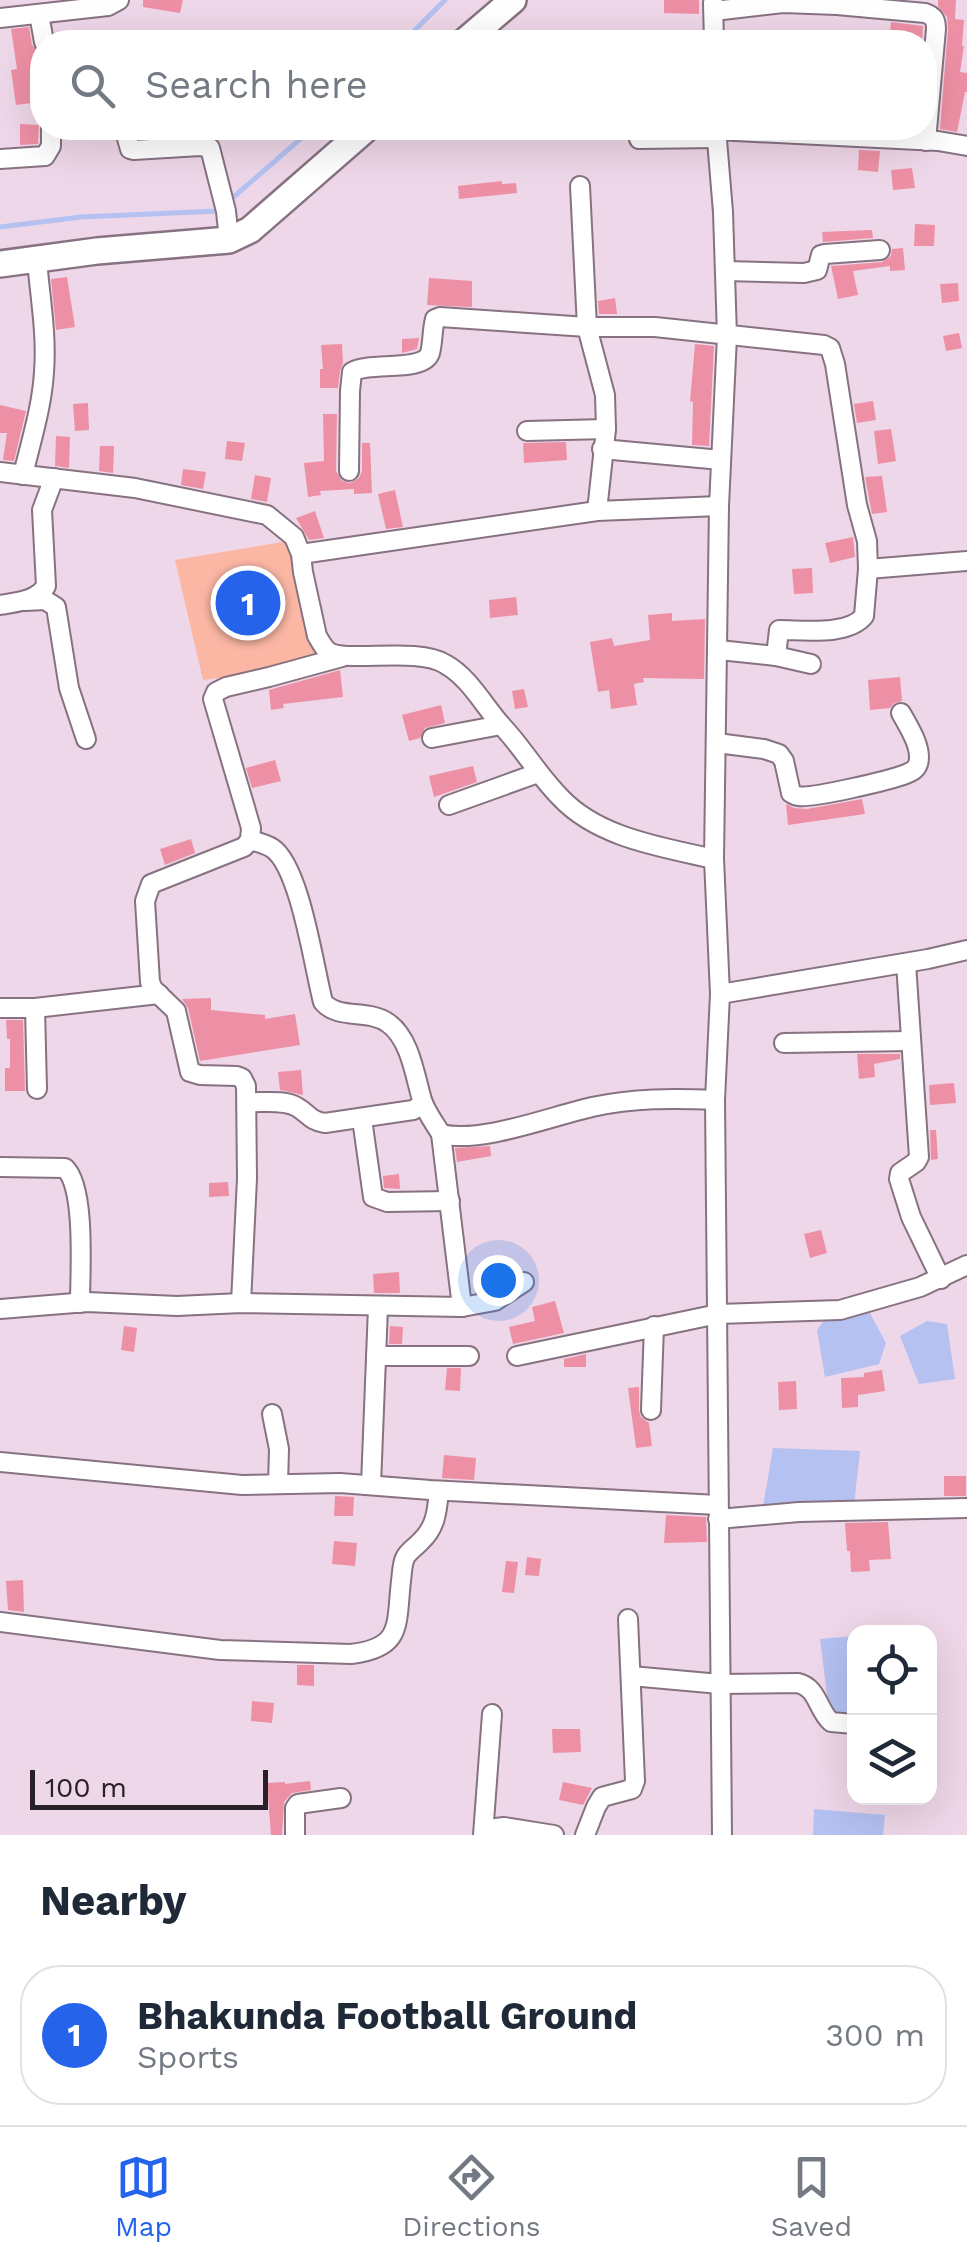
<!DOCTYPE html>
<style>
body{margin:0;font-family:"Work Sans",sans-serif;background:#f2f2f3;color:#1f2937}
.controls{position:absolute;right:30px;bottom:30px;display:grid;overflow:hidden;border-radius:20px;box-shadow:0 10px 40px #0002}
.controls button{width:90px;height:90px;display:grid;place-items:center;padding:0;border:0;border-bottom:2px solid #e0e1e3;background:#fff;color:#1f2937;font:50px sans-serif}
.scale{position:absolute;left:30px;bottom:25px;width:238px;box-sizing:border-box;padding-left:10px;border:5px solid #282026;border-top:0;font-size:28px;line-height:35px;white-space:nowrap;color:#282026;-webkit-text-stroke:8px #eed7e8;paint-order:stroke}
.you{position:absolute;left:498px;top:1280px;width:35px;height:35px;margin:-25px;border:8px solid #fff;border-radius:50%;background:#1a73e8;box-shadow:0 0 0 15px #1a73e833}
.badge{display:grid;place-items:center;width:65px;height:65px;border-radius:50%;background:#2563eb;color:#fff;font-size:32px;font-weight:700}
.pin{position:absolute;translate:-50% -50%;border:5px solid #fff;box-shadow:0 2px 10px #0006}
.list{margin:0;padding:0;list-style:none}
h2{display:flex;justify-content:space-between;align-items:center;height:130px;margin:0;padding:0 40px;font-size:42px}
h2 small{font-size:32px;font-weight:400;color:#747a83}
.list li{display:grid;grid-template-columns:65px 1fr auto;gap:30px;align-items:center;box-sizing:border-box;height:140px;margin:0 20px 20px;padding:0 20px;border:2px solid #e0e1e3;border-radius:40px}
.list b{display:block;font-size:38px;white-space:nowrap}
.list p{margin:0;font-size:32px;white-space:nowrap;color:#747a83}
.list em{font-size:32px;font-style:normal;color:#747a83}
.icon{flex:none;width:55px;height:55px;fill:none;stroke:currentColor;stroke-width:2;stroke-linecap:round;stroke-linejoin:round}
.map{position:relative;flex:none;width:967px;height:1835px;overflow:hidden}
.search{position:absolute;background:#fff;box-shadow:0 10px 40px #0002;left:30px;right:30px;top:30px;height:110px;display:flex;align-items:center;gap:25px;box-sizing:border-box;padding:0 35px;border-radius:40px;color:#747a83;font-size:38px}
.sheet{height:290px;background:#fff}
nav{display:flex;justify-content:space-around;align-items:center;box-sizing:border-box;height:140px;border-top:2px solid #e0e1e3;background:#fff;font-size:28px;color:#747a83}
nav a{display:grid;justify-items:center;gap:5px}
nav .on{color:#2563eb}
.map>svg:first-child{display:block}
.green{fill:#fcb7a4}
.water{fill:#b4c1f1}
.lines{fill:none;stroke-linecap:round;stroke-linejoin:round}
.stream{stroke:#b4c1f1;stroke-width:5}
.building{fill:#ee90a5}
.street-casing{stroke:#867281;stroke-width:22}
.secondary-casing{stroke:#867281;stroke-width:30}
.street{stroke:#fff;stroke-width:18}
.secondary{stroke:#fff;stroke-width:25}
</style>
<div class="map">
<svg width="967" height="1835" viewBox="0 0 967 1835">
<rect width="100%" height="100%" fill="#eed7e8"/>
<!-- green -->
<path class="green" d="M289,541L327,644L315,659L269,672L203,680L175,560Z"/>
<!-- water -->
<g class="water">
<path d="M865,1304L886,1343L879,1364L825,1377L817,1330L833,1309Z"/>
<path d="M927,1321L947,1324L955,1379L919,1384L900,1336Z"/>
<path d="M773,1448L860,1451L854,1505L763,1507Z"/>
<path d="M854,1636V1718H830L820,1639Z"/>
<path d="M814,1809L885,1815L883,1835H813Z"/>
</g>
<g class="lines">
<!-- stream -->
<g class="stream">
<path d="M403,42L445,0"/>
<path d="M229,201L313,128"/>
<path d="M0,227L81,217L218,211L221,209"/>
</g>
</g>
<!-- building -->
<g class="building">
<path d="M143,0H183L180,13L143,7Z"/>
<path d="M664,0H699V14L664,13Z"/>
<path d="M938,0H956L955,19L964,20L962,46H964L960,72L967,73V92H965L957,132L940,129L948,29L947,17L938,6Z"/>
<path d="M891,22L923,26L922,42H889Z"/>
<path d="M29,27L32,45L38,52L40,102L16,105L11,70L17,69L11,29Z"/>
<path d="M20,124L39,125L38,144L20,145Z"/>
<path d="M859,150L880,151L878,172L858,170Z"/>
<path d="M912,168L915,188L893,190L891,170Z"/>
<path d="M502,181V184L516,183L517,193L459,199L458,186Z"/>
<path d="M915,224L935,225L934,246H914Z"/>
<path d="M872,230L873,238L823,242L822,232Z"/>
<path d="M903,248L905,270L890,271V266L853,271L858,295L838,299L831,266L882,262L891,256L892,249Z"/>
<path d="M67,277L75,327L56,330L51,279Z"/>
<path d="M429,278L472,281V307L427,305Z"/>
<path d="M958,283L959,301L942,303L940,284Z"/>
<path d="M615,298L617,314H599L598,301Z"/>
<path d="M959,333L962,348L946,351L943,336Z"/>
<path d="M419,338L417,349L402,353V339Z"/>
<path d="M342,344L343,363L340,371L338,388H320V369H323L321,345Z"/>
<path d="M695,344L714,346L709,446L692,445L693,402L690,401Z"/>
<path d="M873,401L876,420L857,423L854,404Z"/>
<path d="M88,403L89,430L75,431L73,404Z"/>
<path d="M0,405L26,411L14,461L3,460L7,433H0Z"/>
<path d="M323,414H337L336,471L342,481L350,483L359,478L362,471V443H370L372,493L354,494V489L320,491L321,495L308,497L304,463L324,461Z"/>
<path d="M891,429L896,461L878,464L874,431Z"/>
<path d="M56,436L70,437L69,468L55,466Z"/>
<path d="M227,441L245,443L242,461L225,459Z"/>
<path d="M566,442L567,460L524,463L523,443Z"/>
<path d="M100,446H114L113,473L99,471Z"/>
<path d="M183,469L206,472L203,489L181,485Z"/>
<path d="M255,475L271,478L267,502L251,499Z"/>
<path d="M882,476L887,512L872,514L865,477Z"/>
<path d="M395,490L403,527L386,529L378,494Z"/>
<path d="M315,511L324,538L309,540L296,518Z"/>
<path d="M853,537L855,557L830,563L825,543Z"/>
<path d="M812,568L813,593L794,594L792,569Z"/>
<path d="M516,597L518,615L490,618L489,600Z"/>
<path d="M672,613V621L705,619L704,679L643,678L644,682L634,684L637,705L611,709L609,690L598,692L590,642L612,638L614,646L650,640L648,615Z"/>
<path d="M340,670L343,697L283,704L284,708L271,710L269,690Z"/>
<path d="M900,677L902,701L894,703L890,708L870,710L868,680Z"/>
<path d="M524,689L528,707L515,709L512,691Z"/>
<path d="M441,705L445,723L425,728L420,738L409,741L402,715Z"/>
<path d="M275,760L281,781L252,788L246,768Z"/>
<path d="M473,766L477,782L434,797L429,776Z"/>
<path d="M862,799L865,814L788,825L786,804L794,808L807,809Z"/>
<path d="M191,839L195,853L165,865L160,849Z"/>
<path d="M211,998V1010L265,1015V1019L295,1014L300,1045L200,1061L188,1008L182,999Z"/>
<path d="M6,1020H23L25,1091H5V1068H10V1039H7Z"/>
<path d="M857,1054H900V1059L874,1064L875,1077L859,1079Z"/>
<path d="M301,1070L303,1095L280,1090L278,1072Z"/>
<path d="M954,1083L956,1103L930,1105L929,1085Z"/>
<path d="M930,1130H936L938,1159L931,1160Z"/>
<path d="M490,1146L491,1156L457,1162L455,1148Z"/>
<path d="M399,1174L400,1189L384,1188L383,1176Z"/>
<path d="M228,1182L229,1196L209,1197V1183Z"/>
<path d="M821,1230L827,1253L810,1258L804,1234Z"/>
<path d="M399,1272L400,1293H374L373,1274Z"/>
<path d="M555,1301L564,1333L513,1344L509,1327L535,1321L532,1307Z"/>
<path d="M124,1326L137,1328L134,1352L121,1350Z"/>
<path d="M390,1326L403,1327L402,1344H389Z"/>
<path d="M586,1354V1367H564V1359Z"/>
<path d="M447,1368H461L460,1391L445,1390Z"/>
<path d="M882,1370L885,1391L858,1395V1407L842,1408L841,1378L864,1377V1373Z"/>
<path d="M796,1381L797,1409L779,1410L778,1382Z"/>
<path d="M639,1387V1411L641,1417L649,1423L652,1446L636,1448L628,1388Z"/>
<path d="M444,1455L476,1458L474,1480L442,1478Z"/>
<rect x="944" y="1476" width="22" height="20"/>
<path d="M335,1496L354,1497L353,1516H334Z"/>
<path d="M666,1515L706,1517L707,1542L664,1543Z"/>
<path d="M888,1522L891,1559L869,1560L870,1571L851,1572L850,1551H847L845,1523Z"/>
<path d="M334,1541L357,1543L355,1566L332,1564Z"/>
<path d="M527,1557L541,1559L539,1576L525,1575Z"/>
<path d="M506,1561L518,1562L514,1593L502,1592Z"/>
<path d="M23,1580L24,1612L8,1610L6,1581Z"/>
<path d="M297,1665H314V1686L297,1685Z"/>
<path d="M252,1701L274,1703L272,1723L251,1721Z"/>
<path d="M552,1729H580L581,1752L553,1753Z"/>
<path d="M310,1781L311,1790L292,1793L284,1802L282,1835H271L267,1783L285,1782V1784Z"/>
<path d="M563,1782L592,1788L583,1805L559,1800Z"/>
</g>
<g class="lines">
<defs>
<g id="street">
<path d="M713,3L714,42"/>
<path d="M714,11L783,3L837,5L925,13C934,16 936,20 936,29L926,141"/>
<path d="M39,14L44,42"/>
<path d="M0,18L108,6L119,0"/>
<path d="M124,128L130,149L134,150L200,146L210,148L226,211L229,240"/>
<path d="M716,128L723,212L727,336L719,506L714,859L720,994L715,1100L722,1835"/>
<path d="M716,130L938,141L967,146"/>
<path d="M639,139L717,138"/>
<path d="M0,159L45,156L51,146V128"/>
<path d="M580,186L587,327L605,395L606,429L597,511"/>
<path d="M725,271L804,273L817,270L821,255L825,254L880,250"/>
<path d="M527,431L606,429"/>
<path d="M602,449L721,460"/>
<path d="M349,471L350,391L352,372C369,361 423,373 430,353C433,342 432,330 435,319L440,317L587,327H655L824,345L830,348L835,364L857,505L867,541L868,569L864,616C848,636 804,630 779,630L776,656L719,650"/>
<path d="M0,472L135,488L267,515L294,537L301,554L303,572L317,636C321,642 324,650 331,653C338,656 347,656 354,656C379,657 424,651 445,664C469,677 484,706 502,726C523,748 538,775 560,797C598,838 662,847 714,859"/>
<path d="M23,475C31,441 42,407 44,372C47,335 40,297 37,260"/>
<path d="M301,554L597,511L719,506"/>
<path d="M868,569L967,561"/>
<path d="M25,601L45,600L56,607L69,688L86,739"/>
<path d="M0,605C17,602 37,601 46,586L42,510L54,478"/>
<path d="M776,656L811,664"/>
<path d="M432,738L501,725"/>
<path d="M717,743L764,749L779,754L784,761L791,793C793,794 795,796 798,796C811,799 891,780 906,774C911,772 916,770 918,764C923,748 908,726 901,713"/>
<path d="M449,805L538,773"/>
<path d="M250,840C257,842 266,844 272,848C300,866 314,968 323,1002C338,1020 369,1009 388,1023C410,1038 415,1076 422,1100C426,1112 435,1124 441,1134C481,1144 552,1116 592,1107C633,1098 674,1098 715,1100"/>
<path d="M906,963L919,1157L916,1162L900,1173L899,1179L911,1217L941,1279"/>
<path d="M720,994L928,959L967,950"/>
<path d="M0,1008H35L159,994"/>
<path d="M35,1008L37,1089"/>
<path d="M784,1043L911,1041"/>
<path d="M247,1102C261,1103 284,1099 297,1107C309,1114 310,1121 325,1123L413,1110L423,1104"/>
<path d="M362,1119L373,1197L387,1202L450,1201"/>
<path d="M441,1134L462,1307"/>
<path d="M0,1167L65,1168C86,1188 80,1273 80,1303"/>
<path d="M241,1303L247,1178L246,1086L242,1078L237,1076L200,1075L190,1072L176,1011L153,989L150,982L145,901L151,884L244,847L250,840L251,828L213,699L216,692L226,687L269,677L342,657"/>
<path d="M0,1309L87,1302L177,1306L241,1303L462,1307L495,1301L524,1282"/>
<path d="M376,1356H469"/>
<path d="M517,1356L718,1314L840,1310L920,1287L967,1265"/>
<path d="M651,1410L654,1326"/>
<path d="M272,1414L279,1449L278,1484"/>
<path d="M0,1462L242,1485L340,1483L430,1490L718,1505"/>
<path d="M371,1485L378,1307"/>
<path d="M718,1519L799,1512L967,1508"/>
<path d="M0,1622L220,1650L351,1654C403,1648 396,1625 401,1581C402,1574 402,1564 405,1558C408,1551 416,1547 421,1541C436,1527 437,1511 439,1491"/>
<path d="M631,1676L720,1684L798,1683C818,1688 817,1709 831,1722L854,1724"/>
<path d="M295,1835V1808L298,1804L341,1798"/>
<path d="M483,1835L492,1714"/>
<path d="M487,1835L496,1828L504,1827L554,1835"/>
<path d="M585,1835L596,1807L602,1797L632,1789L635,1781L628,1619"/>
</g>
<g id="secondary">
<path d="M464,42L513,0"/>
<path d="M0,264L97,251L229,240L250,230L367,128"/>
</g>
</defs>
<!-- street casing -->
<use href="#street" class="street-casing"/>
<!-- secondary casing -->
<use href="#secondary" class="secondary-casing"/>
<!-- street -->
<use href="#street" class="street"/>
<!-- secondary -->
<use href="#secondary" class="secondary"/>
</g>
</svg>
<div class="controls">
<button><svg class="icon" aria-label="locate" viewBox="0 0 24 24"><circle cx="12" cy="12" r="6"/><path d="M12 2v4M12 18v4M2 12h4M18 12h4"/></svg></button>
<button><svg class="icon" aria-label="layers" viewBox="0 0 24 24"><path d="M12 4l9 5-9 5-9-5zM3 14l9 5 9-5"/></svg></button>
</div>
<div class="scale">100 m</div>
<div class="you"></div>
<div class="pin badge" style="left:248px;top:603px">1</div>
<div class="search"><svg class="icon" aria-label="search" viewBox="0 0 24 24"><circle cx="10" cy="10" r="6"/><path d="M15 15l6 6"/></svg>Search here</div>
</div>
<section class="sheet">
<h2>Nearby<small></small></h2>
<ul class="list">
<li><span class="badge">1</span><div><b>Bhakunda Football Ground</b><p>Sports</p></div><em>300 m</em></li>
</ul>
</section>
<nav>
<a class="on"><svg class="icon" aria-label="map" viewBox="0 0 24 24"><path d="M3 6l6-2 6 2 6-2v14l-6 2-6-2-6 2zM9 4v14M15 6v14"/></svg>Map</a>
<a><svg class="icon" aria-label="directions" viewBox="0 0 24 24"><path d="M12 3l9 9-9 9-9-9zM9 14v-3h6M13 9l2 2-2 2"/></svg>Directions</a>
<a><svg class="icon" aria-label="saved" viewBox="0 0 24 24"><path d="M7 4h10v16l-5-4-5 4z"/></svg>Saved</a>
</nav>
